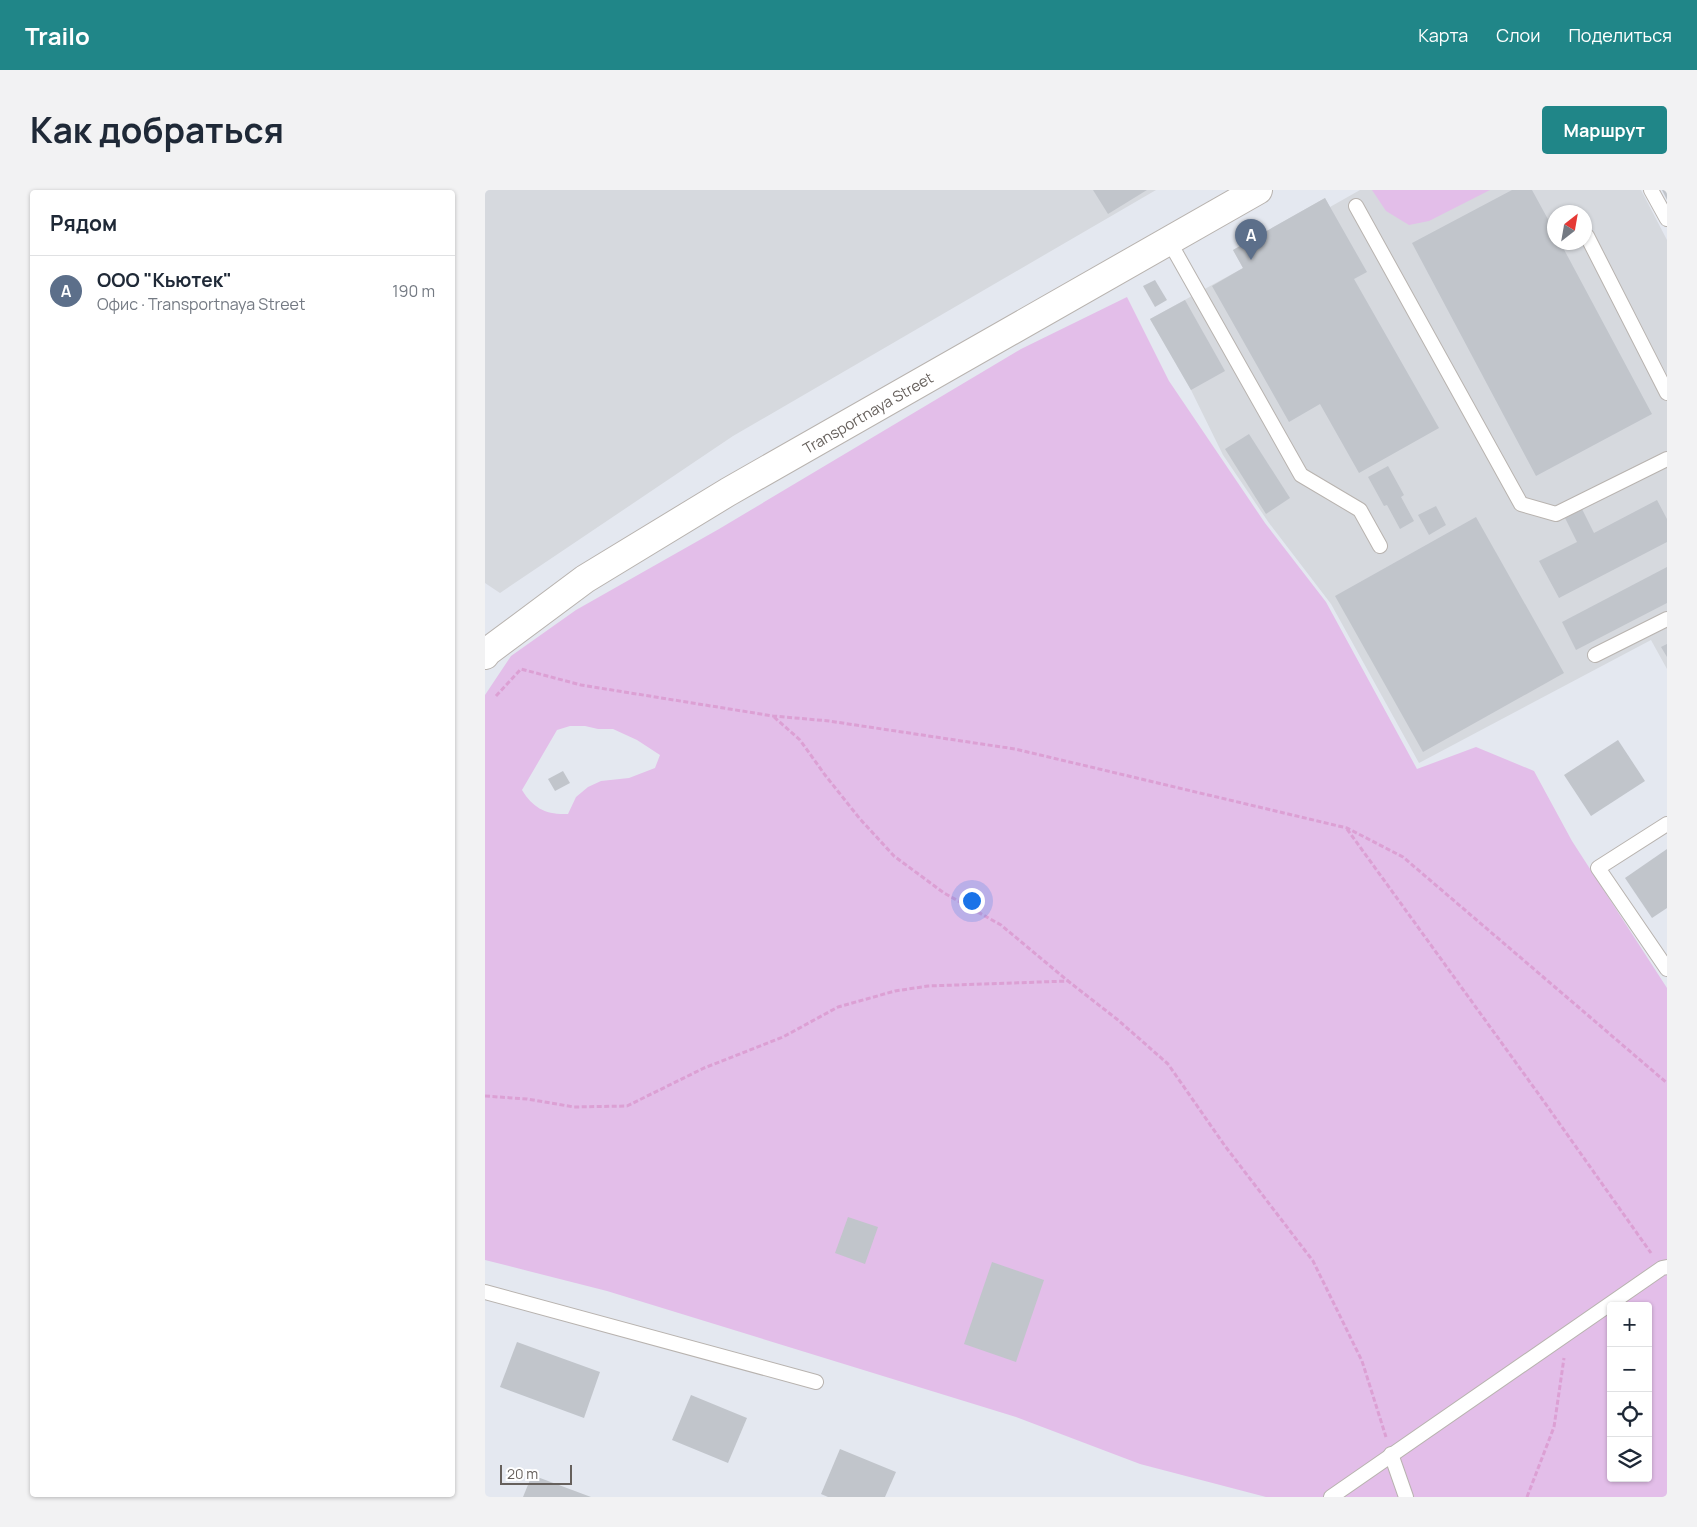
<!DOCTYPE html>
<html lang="ru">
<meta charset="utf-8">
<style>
body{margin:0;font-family:Manrope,sans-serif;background:#f2f2f3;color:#1f2937}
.controls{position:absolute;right:15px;bottom:15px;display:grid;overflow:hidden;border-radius:5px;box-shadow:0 1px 4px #0004}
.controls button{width:45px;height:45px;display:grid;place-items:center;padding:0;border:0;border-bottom:1px solid #e0e1e3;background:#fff;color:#1f2937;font:25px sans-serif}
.compass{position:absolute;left:1062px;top:15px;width:45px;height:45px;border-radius:50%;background:#fff;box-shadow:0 1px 4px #0004;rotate:31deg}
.scale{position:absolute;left:15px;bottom:12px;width:72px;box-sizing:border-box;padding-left:5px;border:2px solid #66605c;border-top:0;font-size:14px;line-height:18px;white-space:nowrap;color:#66605c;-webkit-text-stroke:4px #fff;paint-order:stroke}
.you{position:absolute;left:486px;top:710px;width:18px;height:18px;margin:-12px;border:4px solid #fff;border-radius:50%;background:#1a73e8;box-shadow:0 0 0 8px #1a73e833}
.badge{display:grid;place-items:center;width:32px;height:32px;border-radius:50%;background:#208688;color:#fff;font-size:16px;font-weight:700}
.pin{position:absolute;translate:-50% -41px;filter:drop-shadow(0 1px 2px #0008)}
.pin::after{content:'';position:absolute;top:26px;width:18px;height:15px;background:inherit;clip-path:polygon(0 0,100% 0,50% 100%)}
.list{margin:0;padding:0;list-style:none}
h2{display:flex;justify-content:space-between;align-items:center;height:65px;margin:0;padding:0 20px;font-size:21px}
h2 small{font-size:16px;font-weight:400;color:#747a83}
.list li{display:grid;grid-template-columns:32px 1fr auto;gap:15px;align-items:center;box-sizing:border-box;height:70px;padding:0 20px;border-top:1px solid #e0e1e3}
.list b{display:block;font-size:19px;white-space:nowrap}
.list p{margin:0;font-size:16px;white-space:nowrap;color:#747a83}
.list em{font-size:16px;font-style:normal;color:#747a83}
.icon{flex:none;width:28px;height:28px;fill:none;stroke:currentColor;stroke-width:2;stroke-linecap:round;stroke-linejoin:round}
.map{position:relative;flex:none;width:1182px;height:1307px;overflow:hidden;border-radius:5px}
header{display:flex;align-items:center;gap:30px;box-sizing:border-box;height:70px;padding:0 25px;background:#208688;color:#fff}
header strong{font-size:24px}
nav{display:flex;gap:28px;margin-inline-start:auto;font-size:18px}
.intro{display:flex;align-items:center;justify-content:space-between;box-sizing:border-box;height:120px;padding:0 30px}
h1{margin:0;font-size:35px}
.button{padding:12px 22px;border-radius:5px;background:#208688;color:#fff;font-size:18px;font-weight:700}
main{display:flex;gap:30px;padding:0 30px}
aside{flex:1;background:#fff;border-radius:5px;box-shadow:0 1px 4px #0004}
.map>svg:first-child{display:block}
.industrial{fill:#d6d9de;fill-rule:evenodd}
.green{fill:#e3bee9;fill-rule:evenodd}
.building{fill:#c1c5cb}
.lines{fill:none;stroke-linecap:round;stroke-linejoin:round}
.service-casing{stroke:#b8b3af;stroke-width:16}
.tertiary-casing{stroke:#b8b3af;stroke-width:30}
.path{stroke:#dca0d4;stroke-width:3;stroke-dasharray:5 2.5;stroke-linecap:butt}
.service{stroke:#fff;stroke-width:14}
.tertiary{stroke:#fff;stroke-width:28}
.labels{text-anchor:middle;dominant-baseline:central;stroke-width:4;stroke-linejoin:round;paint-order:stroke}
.street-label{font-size:15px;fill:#66605c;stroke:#fff}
</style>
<header>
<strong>Trailo</strong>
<nav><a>Карта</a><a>Слои</a><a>Поделиться</a></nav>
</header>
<div class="intro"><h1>Как добраться</h1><a class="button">Маршрут</a></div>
<main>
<aside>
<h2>Рядом<small></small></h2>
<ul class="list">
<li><span class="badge" style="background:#5c6f8a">A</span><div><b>ООО &quot;Кьютек&quot;</b><p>Офис · Transportnaya Street</p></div><em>190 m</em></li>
</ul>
</aside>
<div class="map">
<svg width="1182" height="1307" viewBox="0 0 1182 1307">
<rect width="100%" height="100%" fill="#e4e8f0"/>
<!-- industrial -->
<g class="industrial">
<path d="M0,0H671L248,246L15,403L0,393Z"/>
<path d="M875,0H1156L1182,50V479L1166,450L934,573L846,414L784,333L738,265L706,200L665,129L758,78L748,60L840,8L845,17ZM1070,22H1100V52H1070Z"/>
</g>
<!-- green -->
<g class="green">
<path d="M887,0H1005L944,31L924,35L901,21Z"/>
<path d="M642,107L684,191L780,333L841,412L932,579L991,557L1049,581L1087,651L1182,798V1307H781L655,1274L531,1227L122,1101L0,1070V505L26,466L91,420L234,339L536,159ZM85,536H100L113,539H128L152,550L175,565L170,578L144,588L116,591L103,597L91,607L83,624C61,625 48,618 37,600L72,540ZM1126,1116H1163V1288H1126Z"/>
</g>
<!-- building -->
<g class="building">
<path d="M608,0H662L623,24Z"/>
<path d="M1027,0H1047L1070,42V52H1075L1167,224L1051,286L927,53Z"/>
<path d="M1177,0H1182V10Z"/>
<path d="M840,8L882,82L869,89L954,238L874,283L835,214L804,232L727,96L758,78L748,60Z"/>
<path d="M670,90L682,110L670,117L658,96Z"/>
<path d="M700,110L740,181L706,200L665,129Z"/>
<path d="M764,244L805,308L781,324L740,259Z"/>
<path d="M903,276L919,305L916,307L929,331L915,339L902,315L899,316L883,287Z"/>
<path d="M1172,310L1182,329V352L1074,408L1054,371L1092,352L1080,328L1097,319L1109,343Z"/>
<path d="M951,316L961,335L944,345L933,325Z"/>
<path d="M991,327L1079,483L938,562L850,406Z"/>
<path d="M1182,377V413L1091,460L1077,432Z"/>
<path d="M1182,454V467L1176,457Z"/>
<path d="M1133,550L1160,591L1106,626L1079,585Z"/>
<path d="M78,581L85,593L70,601L63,589Z"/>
<path d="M1182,659V718L1167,728L1140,688Z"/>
<path d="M363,1027L393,1037L380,1074L350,1063Z"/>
<path d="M507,1072L559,1090L531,1172L479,1154Z"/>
<path d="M32,1152L115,1182L99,1228L15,1197Z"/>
<path d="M206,1205L262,1228L243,1273L187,1250Z"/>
<path d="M355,1259L411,1282L400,1307H343L336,1304Z"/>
<path d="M47,1285L106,1307H38Z"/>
</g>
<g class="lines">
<defs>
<g id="service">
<path d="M1166,0L1182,29"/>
<path d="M871,16L1036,314L1071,324L1182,269"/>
<path d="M1102,46L1182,203"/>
<path d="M684,51L816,285L875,320L895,356"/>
<path d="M1110,465L1182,429"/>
<path d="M1182,634L1113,678L1182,779"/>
<path d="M0,1102L331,1192"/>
<path d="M906,1264L921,1307"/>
<path d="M846,1307L1177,1078L1182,1077"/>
</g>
<path id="tertiary" d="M0,465L2,462L100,389L243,302L773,0"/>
</defs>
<!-- service casing -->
<use href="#service" class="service-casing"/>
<!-- tertiary casing -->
<use href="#tertiary" class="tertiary-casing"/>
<!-- path -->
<g class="path">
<path d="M11,506L36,479L96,495L288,526L344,531L530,559L862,638L918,667L1182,893"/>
<path d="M289,527L315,550L340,585L375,629L409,666L459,703L516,735L583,791"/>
<path d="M862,639L1055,906L1166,1063"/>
<path d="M0,906L42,909L89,917L142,916L219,878L298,847L353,817L410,801L443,796L583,791L633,830L683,874L740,956L828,1071L877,1171L901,1247"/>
<path d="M1042,1307L1069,1237L1079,1168"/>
</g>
<!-- service -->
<use href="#service" class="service"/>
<!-- tertiary -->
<use href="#tertiary" class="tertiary"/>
</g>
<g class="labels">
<!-- street labels -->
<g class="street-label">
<text transform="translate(383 223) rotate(-30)">Transportnaya Street</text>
</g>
</g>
</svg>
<div class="controls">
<button>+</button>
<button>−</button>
<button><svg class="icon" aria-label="locate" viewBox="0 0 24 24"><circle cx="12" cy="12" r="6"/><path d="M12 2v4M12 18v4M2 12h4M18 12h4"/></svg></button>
<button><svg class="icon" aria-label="layers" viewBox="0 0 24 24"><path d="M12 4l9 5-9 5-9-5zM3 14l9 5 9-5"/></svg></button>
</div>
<svg class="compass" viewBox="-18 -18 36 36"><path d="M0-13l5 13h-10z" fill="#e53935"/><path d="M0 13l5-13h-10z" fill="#747a83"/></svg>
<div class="scale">20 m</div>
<div class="you"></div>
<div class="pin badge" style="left:766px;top:70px;background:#5c6f8a">A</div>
</div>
</main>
